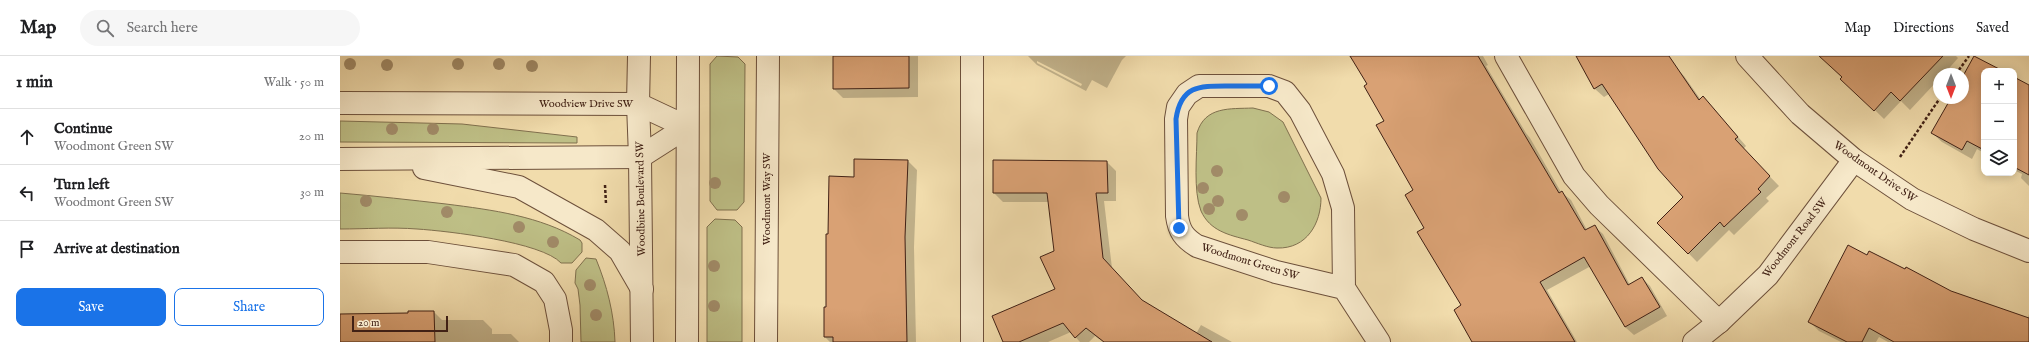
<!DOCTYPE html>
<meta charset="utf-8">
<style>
body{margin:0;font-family:"IM FELL English",serif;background:#f6f6f6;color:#202124}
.controls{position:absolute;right:12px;top:12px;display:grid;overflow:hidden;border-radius:8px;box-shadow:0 2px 10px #0003}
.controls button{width:36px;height:36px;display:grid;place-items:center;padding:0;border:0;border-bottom:1px solid #e0e0e0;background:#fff;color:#202124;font:20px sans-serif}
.compass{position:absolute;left:1593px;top:12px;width:36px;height:36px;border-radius:50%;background:#fff;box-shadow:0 2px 10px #0003;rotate:180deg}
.scale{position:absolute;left:12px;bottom:10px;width:96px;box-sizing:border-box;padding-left:4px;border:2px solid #412115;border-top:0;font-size:11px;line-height:14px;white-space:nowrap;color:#412115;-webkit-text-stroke:3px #f6e8c9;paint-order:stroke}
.stop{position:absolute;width:12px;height:12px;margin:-9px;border:3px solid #1a73e8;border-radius:50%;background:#fff}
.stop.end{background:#1a73e8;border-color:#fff;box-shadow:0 1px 4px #0008}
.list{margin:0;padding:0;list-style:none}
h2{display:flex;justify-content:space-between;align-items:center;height:52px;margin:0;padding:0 16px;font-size:17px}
h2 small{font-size:13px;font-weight:400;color:#757577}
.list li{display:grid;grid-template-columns:26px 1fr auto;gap:12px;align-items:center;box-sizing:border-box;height:56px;padding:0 16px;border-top:1px solid #e0e0e0}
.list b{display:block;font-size:15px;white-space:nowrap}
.list p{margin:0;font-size:13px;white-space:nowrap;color:#757577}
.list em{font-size:13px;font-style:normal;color:#757577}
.actions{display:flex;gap:8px;padding:12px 16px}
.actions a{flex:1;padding:9px 0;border:1px solid #1a73e8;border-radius:8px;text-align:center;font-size:14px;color:#1a73e8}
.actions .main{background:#1a73e8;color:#fff}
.icon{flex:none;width:22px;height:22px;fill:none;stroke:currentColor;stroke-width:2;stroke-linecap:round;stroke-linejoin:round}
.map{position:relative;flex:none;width:1689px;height:286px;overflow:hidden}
header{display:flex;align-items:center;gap:24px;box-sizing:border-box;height:56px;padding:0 20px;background:#fff;border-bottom:1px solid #e0e0e0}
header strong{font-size:19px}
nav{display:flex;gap:22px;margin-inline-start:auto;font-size:14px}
.search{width:280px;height:36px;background:#f6f6f6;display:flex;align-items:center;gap:10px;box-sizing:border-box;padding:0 14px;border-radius:22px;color:#757577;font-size:15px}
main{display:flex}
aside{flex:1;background:#fff}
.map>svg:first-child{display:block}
.green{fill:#bebf86;stroke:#80704e}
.shadow{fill:#0003;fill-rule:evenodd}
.building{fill:#d9a174;stroke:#412115}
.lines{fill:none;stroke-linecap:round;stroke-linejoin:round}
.minor-casing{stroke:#6d503b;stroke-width:24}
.path{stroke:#412115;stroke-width:2.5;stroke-dasharray:3 2;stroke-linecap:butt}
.minor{stroke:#f6e8c9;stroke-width:22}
.tree{fill:#a18b68}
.route{stroke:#1a73e8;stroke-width:5}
.labels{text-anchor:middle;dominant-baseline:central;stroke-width:4;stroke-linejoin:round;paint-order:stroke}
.street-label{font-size:11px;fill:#412115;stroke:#f6e8c9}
</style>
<header>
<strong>Map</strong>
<div class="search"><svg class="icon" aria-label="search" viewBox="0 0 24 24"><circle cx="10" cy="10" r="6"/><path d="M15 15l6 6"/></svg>Search here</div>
<nav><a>Map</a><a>Directions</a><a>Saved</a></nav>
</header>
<main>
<aside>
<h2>1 min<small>Walk · 50 m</small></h2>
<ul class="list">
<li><svg class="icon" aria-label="ahead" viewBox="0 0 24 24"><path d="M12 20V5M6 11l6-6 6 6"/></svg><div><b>Continue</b><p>Woodmont Green SW</p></div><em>20 m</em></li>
<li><svg class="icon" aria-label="left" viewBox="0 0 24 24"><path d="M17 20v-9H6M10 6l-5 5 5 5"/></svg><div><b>Turn left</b><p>Woodmont Green SW</p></div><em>30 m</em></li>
<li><svg class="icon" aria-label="arrive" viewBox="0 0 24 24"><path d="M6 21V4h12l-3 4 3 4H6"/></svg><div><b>Arrive at destination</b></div></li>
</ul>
<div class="actions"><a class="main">Save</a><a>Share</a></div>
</aside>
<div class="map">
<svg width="1689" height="286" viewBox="0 0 1689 286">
<rect width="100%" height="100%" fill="#f1dcac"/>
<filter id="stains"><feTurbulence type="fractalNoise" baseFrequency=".005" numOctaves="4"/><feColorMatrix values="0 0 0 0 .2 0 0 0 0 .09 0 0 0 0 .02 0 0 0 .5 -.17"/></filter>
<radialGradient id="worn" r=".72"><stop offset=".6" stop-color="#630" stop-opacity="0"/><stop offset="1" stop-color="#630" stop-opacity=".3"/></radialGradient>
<!-- green -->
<g class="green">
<path d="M377,0L398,1L405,8L404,146L397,154H377L370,145V8Z"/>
<path d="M913,52L929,56L943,66L981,142C981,167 967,193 937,192C928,192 917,187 908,184C889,179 870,175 861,155C853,135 857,99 857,77C865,50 890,53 913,52Z"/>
<path d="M0,65L122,68L237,81V87L0,86Z"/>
<path d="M0,137C36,140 71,144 106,148C153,154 200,160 240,184L242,187V196L232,207H221C202,186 108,175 77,173C52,171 25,173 0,173Z"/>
<path d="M375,163L395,164L402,171V286H367V171Z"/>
<path d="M246,202L256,203C267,230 274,257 275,286H241L240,249L238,233L235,227L236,214Z"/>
</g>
<!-- shadow -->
<g class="shadow">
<path d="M494,0H578V41L503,42L494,33Z"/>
<path d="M688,0H786L782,4L767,32L752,24L746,35L697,9ZM697,5L742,28L741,30L697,7Z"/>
<path d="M1009,0H1143L1148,9L1146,10L1186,77L1190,82L1221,136L1231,144L1247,174L1254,170L1263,178L1290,229L1302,222L1310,230L1327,260L1294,279L1285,271L1251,210L1207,234L1237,286H1143L1078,177L1085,173L1074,134L1045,65L1033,26Z"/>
<path d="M1238,0H1317L1335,11L1344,20L1361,44L1372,51L1406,90L1403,93L1439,130L1426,142L1429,145L1394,179L1389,174L1357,206L1319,167L1344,141L1269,38L1264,41L1255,33Z"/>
<path d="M1480,0H1616L1618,2L1604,18H1599V23L1570,54L1561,45L1544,63Z"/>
<path d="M1635,1L1660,15H1644V97L1637,93L1632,103L1602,86L1592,77L1612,42H1623V22Z"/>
<path d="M1674,22L1689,31V130L1681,122L1682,118L1674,114Z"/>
<path d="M568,105L577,114L574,191L576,286H490L485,281L487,252L489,179L515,122Z"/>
<path d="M767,106L776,115V145H764L772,212L803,246L856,278L861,269L892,286H763L755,280L749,286H740L731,276L708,286H664L716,233L715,195L709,146H663L654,137Z"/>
<path d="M1527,201L1611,236L1688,262L1689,258V286H1548L1539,281L1536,286H1501L1479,275L1470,266Z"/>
<path d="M94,256L102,264H143L152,273V278H171L179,286H0V259Z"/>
</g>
<!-- building -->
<g class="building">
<path d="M493,0H569V32L493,33Z"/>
<path d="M1010,0H1138L1219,137L1222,135L1245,174L1255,169L1288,229L1302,221L1320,251L1285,271L1244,201L1200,226L1235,286H1132L1114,254L1121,249L1077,176L1084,172L1065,139L1073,134L1036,69L1044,65L1024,30L1027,28Z"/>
<path d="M1236,0H1329L1359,44L1363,40L1398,81L1395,83L1430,120L1418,133L1421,136L1384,171L1380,166L1348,198L1317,167L1343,141L1318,113L1262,28L1254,33Z"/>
<path d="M1479,0H1603L1560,45L1551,36L1534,55L1500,23L1502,21Z"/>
<path d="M1634,0L1663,15H1644V94L1627,85L1622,94L1591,77L1611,42H1623V20Z"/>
<path d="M1674,21L1689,29V119L1674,111Z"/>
<path d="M514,103L568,104L565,181L567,286H493V281H484V251H486V178H488L489,120L514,121Z"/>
<path d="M653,104L767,105L768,137H756L763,202L802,244L872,286H764L746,272L735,282L723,267L679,286H663L652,260L715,233L700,201L714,195L707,137H653Z"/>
<path d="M1508,189L1527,199L1529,195L1565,213L1566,211L1611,235L1689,262V286H1554L1529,272L1522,286H1507L1468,266Z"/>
<path d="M68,255H94L95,286H0V258L68,257Z"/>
</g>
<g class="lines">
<defs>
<g id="minor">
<path d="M299,0L298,48L300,101L302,286"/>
<path d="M632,0V286"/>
<path d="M1166,0L1234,120L1259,149L1379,266"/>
<path d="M1407,0L1460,58L1514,104L1572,143L1634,173L1689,195"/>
<path d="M0,47L298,48L347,71"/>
<path d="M0,103L300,101L347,71"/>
<path d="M84,112L179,131L256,174L280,195L302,233"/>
<path d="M0,196H88L174,209L204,226L215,243L221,274V286"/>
<path d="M1004,232L936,216L857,190C844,182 839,175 837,160L836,63L838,51L847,38L859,30H929L945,36L960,55L993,118L1003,152L1004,232L1039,286"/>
<path d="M347,286L348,0"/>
<path d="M426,286L428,0"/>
<path d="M1354,286L1379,266L1428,219L1514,104"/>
</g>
</defs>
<!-- minor casing -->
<use href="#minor" class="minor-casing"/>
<!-- path -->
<g class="path">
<path d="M1616,18L1629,0"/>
<path d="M1560,101L1600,42"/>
<path d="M265,129L266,148"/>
</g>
<!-- minor -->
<use href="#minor" class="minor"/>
</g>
<!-- trees -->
<g class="tree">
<circle cx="10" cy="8" r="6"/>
<circle cx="118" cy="8" r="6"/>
<circle cx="159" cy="8" r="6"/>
<circle cx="47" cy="9" r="6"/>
<circle cx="192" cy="10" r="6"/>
<circle cx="52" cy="73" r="6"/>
<circle cx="93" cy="73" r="6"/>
<circle cx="877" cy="115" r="6"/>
<circle cx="375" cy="127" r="6"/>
<circle cx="863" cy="132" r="6"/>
<circle cx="944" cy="141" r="6"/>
<circle cx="26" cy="145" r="6"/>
<circle cx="878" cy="145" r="6"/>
<circle cx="869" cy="153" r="6"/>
<circle cx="107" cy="156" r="6"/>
<circle cx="902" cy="159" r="6"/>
<circle cx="179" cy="171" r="6"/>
<circle cx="213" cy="186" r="6"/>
<circle cx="374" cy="210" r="6"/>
<circle cx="250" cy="229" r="6"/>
<circle cx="374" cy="250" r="6"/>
<circle cx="256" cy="259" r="6"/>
</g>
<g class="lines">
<!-- route -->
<path class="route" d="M839,172L836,63C841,29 860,30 888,30C902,30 915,30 929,30"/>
</g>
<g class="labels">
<!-- street labels -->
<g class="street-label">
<text x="246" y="48">Woodview Drive SW</text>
<text transform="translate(1535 116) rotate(35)">Woodmont Drive SW</text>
<text transform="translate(301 143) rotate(-91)">Woodbine Boulevard SW</text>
<text transform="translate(427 143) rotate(-90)">Woodmont Way SW</text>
<text transform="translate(1455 182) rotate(-52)">Woodmont Road SW</text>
<text transform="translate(910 206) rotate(17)">Woodmont Green SW</text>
</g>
</g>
<rect width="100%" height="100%" filter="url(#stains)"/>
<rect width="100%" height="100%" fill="url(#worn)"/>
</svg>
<div class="controls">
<button>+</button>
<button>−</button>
<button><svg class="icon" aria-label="layers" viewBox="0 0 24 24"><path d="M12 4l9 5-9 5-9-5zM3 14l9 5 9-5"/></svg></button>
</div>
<svg class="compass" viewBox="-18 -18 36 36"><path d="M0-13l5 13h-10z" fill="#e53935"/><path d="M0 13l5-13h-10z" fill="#757577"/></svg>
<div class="scale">20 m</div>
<div class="stop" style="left:929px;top:30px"></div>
<div class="stop end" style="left:839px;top:172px"></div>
</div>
</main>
